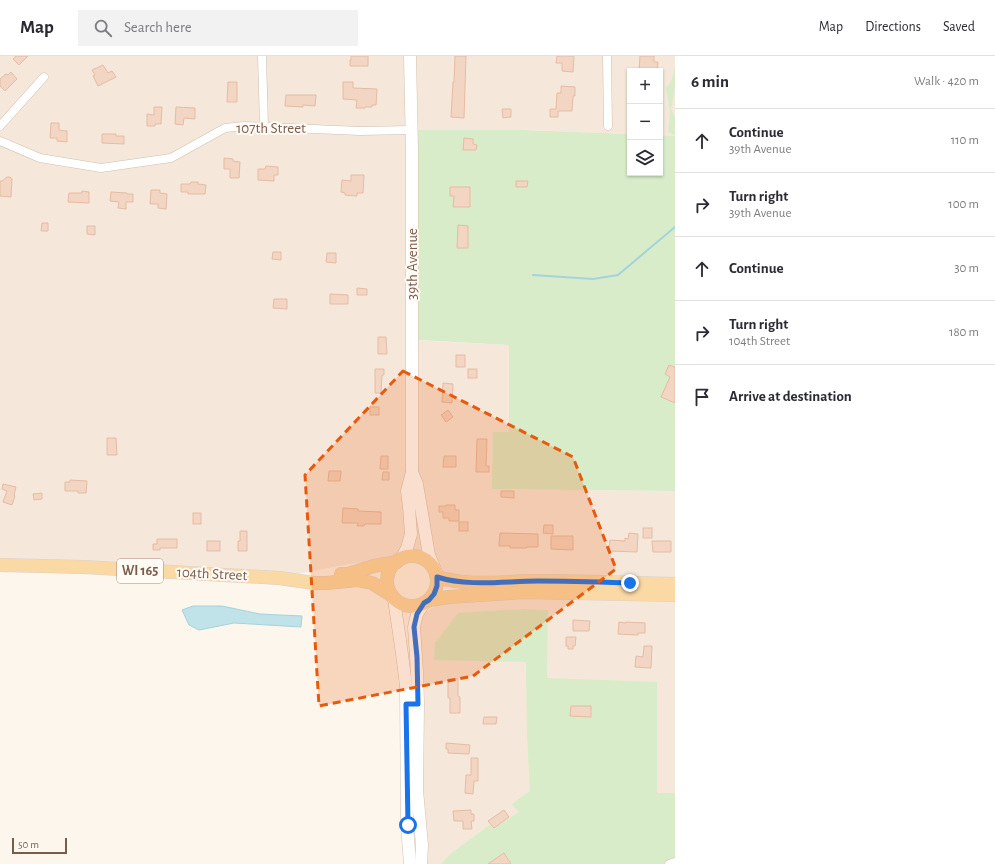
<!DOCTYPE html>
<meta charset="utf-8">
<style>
body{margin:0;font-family:"Alegreya Sans",sans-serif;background:#f2f2f3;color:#2b2b33}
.controls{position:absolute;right:12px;top:12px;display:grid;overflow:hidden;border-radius:0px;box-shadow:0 1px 3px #0004}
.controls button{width:36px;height:36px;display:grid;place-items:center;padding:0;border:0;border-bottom:1px solid #e1e1e2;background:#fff;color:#2b2b33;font:20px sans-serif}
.scale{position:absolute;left:12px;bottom:10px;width:55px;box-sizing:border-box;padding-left:4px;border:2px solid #7a5c4d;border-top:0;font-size:11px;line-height:14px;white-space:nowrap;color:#7a5c4d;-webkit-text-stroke:3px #fffaf3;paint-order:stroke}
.stop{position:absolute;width:12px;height:12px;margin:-9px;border:3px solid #1a73e8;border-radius:50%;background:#fff}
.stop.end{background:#1a73e8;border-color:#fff;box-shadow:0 1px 4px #0008}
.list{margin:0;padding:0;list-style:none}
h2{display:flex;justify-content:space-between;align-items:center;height:52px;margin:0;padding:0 16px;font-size:17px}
h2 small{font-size:13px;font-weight:400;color:#7c7c81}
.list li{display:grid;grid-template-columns:26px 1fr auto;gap:12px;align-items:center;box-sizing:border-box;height:64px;padding:0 16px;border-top:1px solid #e1e1e2}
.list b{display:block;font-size:15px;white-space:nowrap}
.list p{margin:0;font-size:13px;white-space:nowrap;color:#7c7c81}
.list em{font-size:13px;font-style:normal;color:#7c7c81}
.icon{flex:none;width:22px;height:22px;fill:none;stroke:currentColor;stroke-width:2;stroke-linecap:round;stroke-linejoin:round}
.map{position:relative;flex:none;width:675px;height:808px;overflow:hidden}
header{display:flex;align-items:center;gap:24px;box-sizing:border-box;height:56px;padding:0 20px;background:#fff;border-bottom:1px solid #e1e1e2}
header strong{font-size:19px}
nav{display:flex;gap:22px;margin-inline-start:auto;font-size:14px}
.search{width:280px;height:36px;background:#f2f2f3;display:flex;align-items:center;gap:10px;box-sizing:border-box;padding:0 14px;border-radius:0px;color:#7c7c81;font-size:15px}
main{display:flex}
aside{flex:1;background:#fff}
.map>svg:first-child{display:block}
.residential{fill:#f5e8da}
.green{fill:#d8ecc9}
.water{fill:#bfe3e8;stroke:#a5d3da}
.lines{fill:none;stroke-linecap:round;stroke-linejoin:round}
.stream{stroke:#a5d3da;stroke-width:2}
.building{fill:#f3d5c3;stroke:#e6bba3}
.street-casing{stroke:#d1beb0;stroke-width:9}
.secondary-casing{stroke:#d6c0b0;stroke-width:13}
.primary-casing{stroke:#dad1cd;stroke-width:14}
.street{stroke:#fff;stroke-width:8}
.secondary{stroke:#fff;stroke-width:12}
.primary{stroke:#fbd9a5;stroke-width:13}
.route{stroke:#1a73e8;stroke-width:5}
.marked{fill:#e8590c;fill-opacity:0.2;stroke:#e8590c;stroke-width:3;stroke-dasharray:8 5;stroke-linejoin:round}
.labels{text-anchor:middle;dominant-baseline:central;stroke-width:4;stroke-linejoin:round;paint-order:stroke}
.shield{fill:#fffaf3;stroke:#a28b7f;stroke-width:1}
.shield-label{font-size:14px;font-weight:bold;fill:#7a5c4d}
.street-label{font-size:15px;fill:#7a5c4d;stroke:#fffaf3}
</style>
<header>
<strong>Map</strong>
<div class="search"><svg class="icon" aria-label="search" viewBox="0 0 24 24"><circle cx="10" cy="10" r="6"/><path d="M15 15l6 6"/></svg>Search here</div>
<nav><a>Map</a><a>Directions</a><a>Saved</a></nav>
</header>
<main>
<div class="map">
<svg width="675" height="808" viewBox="0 0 675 808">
<rect width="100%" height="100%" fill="#fdf6ec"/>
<!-- residential -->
<g class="residential">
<path d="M0,0H675V80L660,79V15H630V78L523,74L412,284L509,289V376H494L493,433L675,435V528L446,524L444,516L429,499L407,492L390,502L338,510L279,522L0,509Z"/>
<path d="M524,536L675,539V806L669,808H421L417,716L424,652V621L422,599L418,572L423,559L430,553L440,548Z"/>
</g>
<!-- green -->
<g class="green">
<path d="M675,11V31L671,53L675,61V79L668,76L670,57L666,32L671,26Z"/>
<path d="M411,74H523L630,78V117H660V79L675,80V435L492,433L493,376H509V289L418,284Z"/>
<path d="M524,553L548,554L547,622L657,626V737H675V806L669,808H441L450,798L491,768L494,772L519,756L512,748L530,735L527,680L526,606L434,604L435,587L458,557Z"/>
</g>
<!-- water -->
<path class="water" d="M193,550H222L260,558L302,560L301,571L234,567L199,574L189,569L182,554Z"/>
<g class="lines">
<!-- stream -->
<path class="stream" d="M533,219L593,223L618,219L675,171"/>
</g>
<!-- building -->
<g class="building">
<path d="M16,0H28L19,9L13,3Z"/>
<path d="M351,0H368V10H350V4H351Z"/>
<path d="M455,0H466L464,62L451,61L453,26H454Z"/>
<path d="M557,0H574L573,16L562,15V7H556Z"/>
<path d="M640,0H654V6H658L657,15H639Z"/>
<path d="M103,9L108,17L112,15L116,21L98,30L93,20L95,19L92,14Z"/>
<path d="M11,16L17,23L5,35L0,30V23L6,18L8,19Z"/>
<path d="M228,26H237V46H227Z"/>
<path d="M343,26H353V32L377,33L376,49H372V51H365V52H356L357,44L343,43Z"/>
<path d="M561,30L575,31V40H573L572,55H558V61H550V53H556L557,37H561Z"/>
<path d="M286,39H316L315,50L303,49V51L285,50Z"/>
<path d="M154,51H162L161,68H155V70H147V58L154,59Z"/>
<path d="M176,51L195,52V63L184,62L183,69L175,68Z"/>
<path d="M502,53H511V61L503,62Z"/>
<path d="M51,67H59V74L67,75V86L57,85V82H50Z"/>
<path d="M102,78H116V80H124V88L102,87Z"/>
<path d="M464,82L473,83V88L477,89L476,94H463Z"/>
<path d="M224,102L233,103V105L240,106L239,122H230V113H224Z"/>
<path d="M266,110L278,111V119H274V125L258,124V113H265Z"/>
<path d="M351,119H364L363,137H357V140L345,139V137L341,136L342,124L351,125Z"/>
<path d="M7,121H10L12,123L11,141L0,140V125H2Z"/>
<path d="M516,125H528L527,131H516Z"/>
<path d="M191,126H198V128L206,129L205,138H188V136H181V128H190Z"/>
<path d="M450,131H470V151H453L454,140H450Z"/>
<path d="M151,134H160V137L167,138L166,153L158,152V148H150Z"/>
<path d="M82,135L89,136V147L68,146L69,137H82Z"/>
<path d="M111,136L127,137V138H133V146H126V153L118,152L119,146L110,145Z"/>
<path d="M42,167H48V175H41Z"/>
<path d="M458,169L468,170V192H457Z"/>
<path d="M87,170H95V179L87,178Z"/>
<path d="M273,196H281V204L272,203Z"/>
<path d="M327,197H336V207L326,206Z"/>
<path d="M357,232L367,233V239H357Z"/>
<path d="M330,238L348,239V248H330Z"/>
<path d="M274,243H287V253L273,252Z"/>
<path d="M378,281H386L387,298H378Z"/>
<rect x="456" y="299" width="9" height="12"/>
<path d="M669,309L674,311L675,310V347L661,341L670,321L665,318Z"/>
<path d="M375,313H384V319H382L381,337H375Z"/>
<rect x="468" y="313" width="9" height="9"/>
<path d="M443,327L453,328L452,347L442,346Z"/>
<rect x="370" y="351" width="9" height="8"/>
<path d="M448,354L453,361L446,366L441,359Z"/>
<path d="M107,382H116L117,399H107Z"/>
<path d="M477,383H487L486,410H489V416H476Z"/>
<path d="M381,400H388V413H380Z"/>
<path d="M444,400H456V411H443Z"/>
<path d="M329,415H341L340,425H328Z"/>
<path d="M383,416H389V424H382Z"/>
<path d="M70,424L87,425L86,437H78V435H65V426H70Z"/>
<path d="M3,428L16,431L14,439L15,440L12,449L3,446L7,435L2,433Z"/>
<path d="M501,435H514V442L501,441Z"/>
<path d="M42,437V443L34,444L33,438Z"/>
<path d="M446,449H455V454H459V465H449V462H443V456H439V450H446Z"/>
<path d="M343,452L358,453V455L381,456V468H365L364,470H357L358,467H342Z"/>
<rect x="193" y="457" width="8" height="11"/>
<rect x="459" y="466" width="9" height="9"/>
<path d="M544,469H553V478L543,477Z"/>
<rect x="643" y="472" width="9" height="10"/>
<path d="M240,475H247V495H238V485H240Z"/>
<path d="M500,477L538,478V491H527V492H510V490H499Z"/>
<path d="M629,477L638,478L637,496L609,495L610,484L625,485V482L628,483Z"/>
<path d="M551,480H573V494L551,493Z"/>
<path d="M157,483H177V492H160V494H153V488H157Z"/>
<rect x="207" y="485" width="13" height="10"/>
<path d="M652,485H671V496H653Z"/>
<path d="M573,564L590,565L589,575H573Z"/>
<path d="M619,566L626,567V566L645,567V577H638V579L618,578Z"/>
<path d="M566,581H576L575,590H573V593H568V590H566Z"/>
<path d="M644,590H652L651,612L635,611L636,600L643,601Z"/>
<path d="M448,623H458V640L460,641V657H450V642H448Z"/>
<path d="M571,650H591V661L570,660Z"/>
<path d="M484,661H497L496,668H483Z"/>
<path d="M446,687L470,689L469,698L448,697V693H446Z"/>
<path d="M471,702H478V725H474L473,738L465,737L466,719H471Z"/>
<path d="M471,754V758H474V765H471L472,773H463V765H454L453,755Z"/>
<path d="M504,754L509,761L494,772L488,765Z"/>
<path d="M504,797L511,808H488Z"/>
</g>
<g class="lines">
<defs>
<g id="street">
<path d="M262,0L264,70"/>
<path d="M607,0L608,70"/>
<path d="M0,70L44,21"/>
<path d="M0,85L40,102L101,112L171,102L225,72L244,70L360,75L411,74"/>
<path d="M669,808L675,806"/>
</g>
<g id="secondary">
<path d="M412,416L417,428L429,499L436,516"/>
<path d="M401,503L407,492L411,478L409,451L407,435L412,416V95L410,0"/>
<path d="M394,543C398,572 403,601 406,631L407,769L410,808"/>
<path d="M421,808L422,789L417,734L418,648L417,616L414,571L417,558L424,547"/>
</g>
<g id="primary">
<circle cx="412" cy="525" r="25"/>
<path d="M0,509L84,511L279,522L314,527H327L357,524L372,527L391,539"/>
<path d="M341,518H348L374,510L397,506"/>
<path d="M437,521C469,531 504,525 537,525C583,525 629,527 675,528"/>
<path d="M429,544L449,541L524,536L675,539"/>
</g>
</defs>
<!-- street casing -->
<use href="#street" class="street-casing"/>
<!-- secondary casing -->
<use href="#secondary" class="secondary-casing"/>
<!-- primary casing -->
<use href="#primary" class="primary-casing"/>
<!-- street -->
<use href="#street" class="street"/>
<!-- secondary -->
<use href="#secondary" class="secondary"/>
<!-- primary -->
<use href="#primary" class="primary"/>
</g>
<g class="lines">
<!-- route -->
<path class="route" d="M408,769L406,648H418L417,601L414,571L417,558L424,547L429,544L434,538L437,530V521C469,531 505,525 538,525C569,525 599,526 630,527"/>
</g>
<!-- marked area -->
<path class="marked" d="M403,315L573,401L616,513L473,620L319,650L305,419Z"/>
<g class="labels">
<!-- shield labels -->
<rect class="shield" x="117" y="503" width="46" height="24" rx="3"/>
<g class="shield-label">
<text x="140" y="515">WI 165</text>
</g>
<!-- street labels -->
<g class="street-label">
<text x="271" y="72">107th Street</text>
<text transform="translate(412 208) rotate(-90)">39th Avenue</text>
<text transform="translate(212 518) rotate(3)">104th Street</text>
</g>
</g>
</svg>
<div class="controls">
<button>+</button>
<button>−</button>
<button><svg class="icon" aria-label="layers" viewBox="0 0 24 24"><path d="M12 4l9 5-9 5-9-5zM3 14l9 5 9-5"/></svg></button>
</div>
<div class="scale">50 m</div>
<div class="stop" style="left:408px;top:769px"></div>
<div class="stop end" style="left:630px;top:527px"></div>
</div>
<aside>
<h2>6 min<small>Walk · 420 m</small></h2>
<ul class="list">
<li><svg class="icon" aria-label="ahead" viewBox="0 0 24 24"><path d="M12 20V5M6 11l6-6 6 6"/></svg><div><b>Continue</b><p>39th Avenue</p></div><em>110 m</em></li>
<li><svg class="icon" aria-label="right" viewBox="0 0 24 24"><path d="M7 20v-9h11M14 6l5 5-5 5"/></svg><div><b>Turn right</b><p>39th Avenue</p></div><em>100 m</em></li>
<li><svg class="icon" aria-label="ahead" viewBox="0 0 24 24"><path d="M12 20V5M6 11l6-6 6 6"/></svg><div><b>Continue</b></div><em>30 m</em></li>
<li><svg class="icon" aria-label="right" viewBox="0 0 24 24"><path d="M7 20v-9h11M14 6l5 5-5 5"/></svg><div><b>Turn right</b><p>104th Street</p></div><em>180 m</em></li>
<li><svg class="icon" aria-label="arrive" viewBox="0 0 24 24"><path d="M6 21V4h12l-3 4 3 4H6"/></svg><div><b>Arrive at destination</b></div></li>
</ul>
</aside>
</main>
